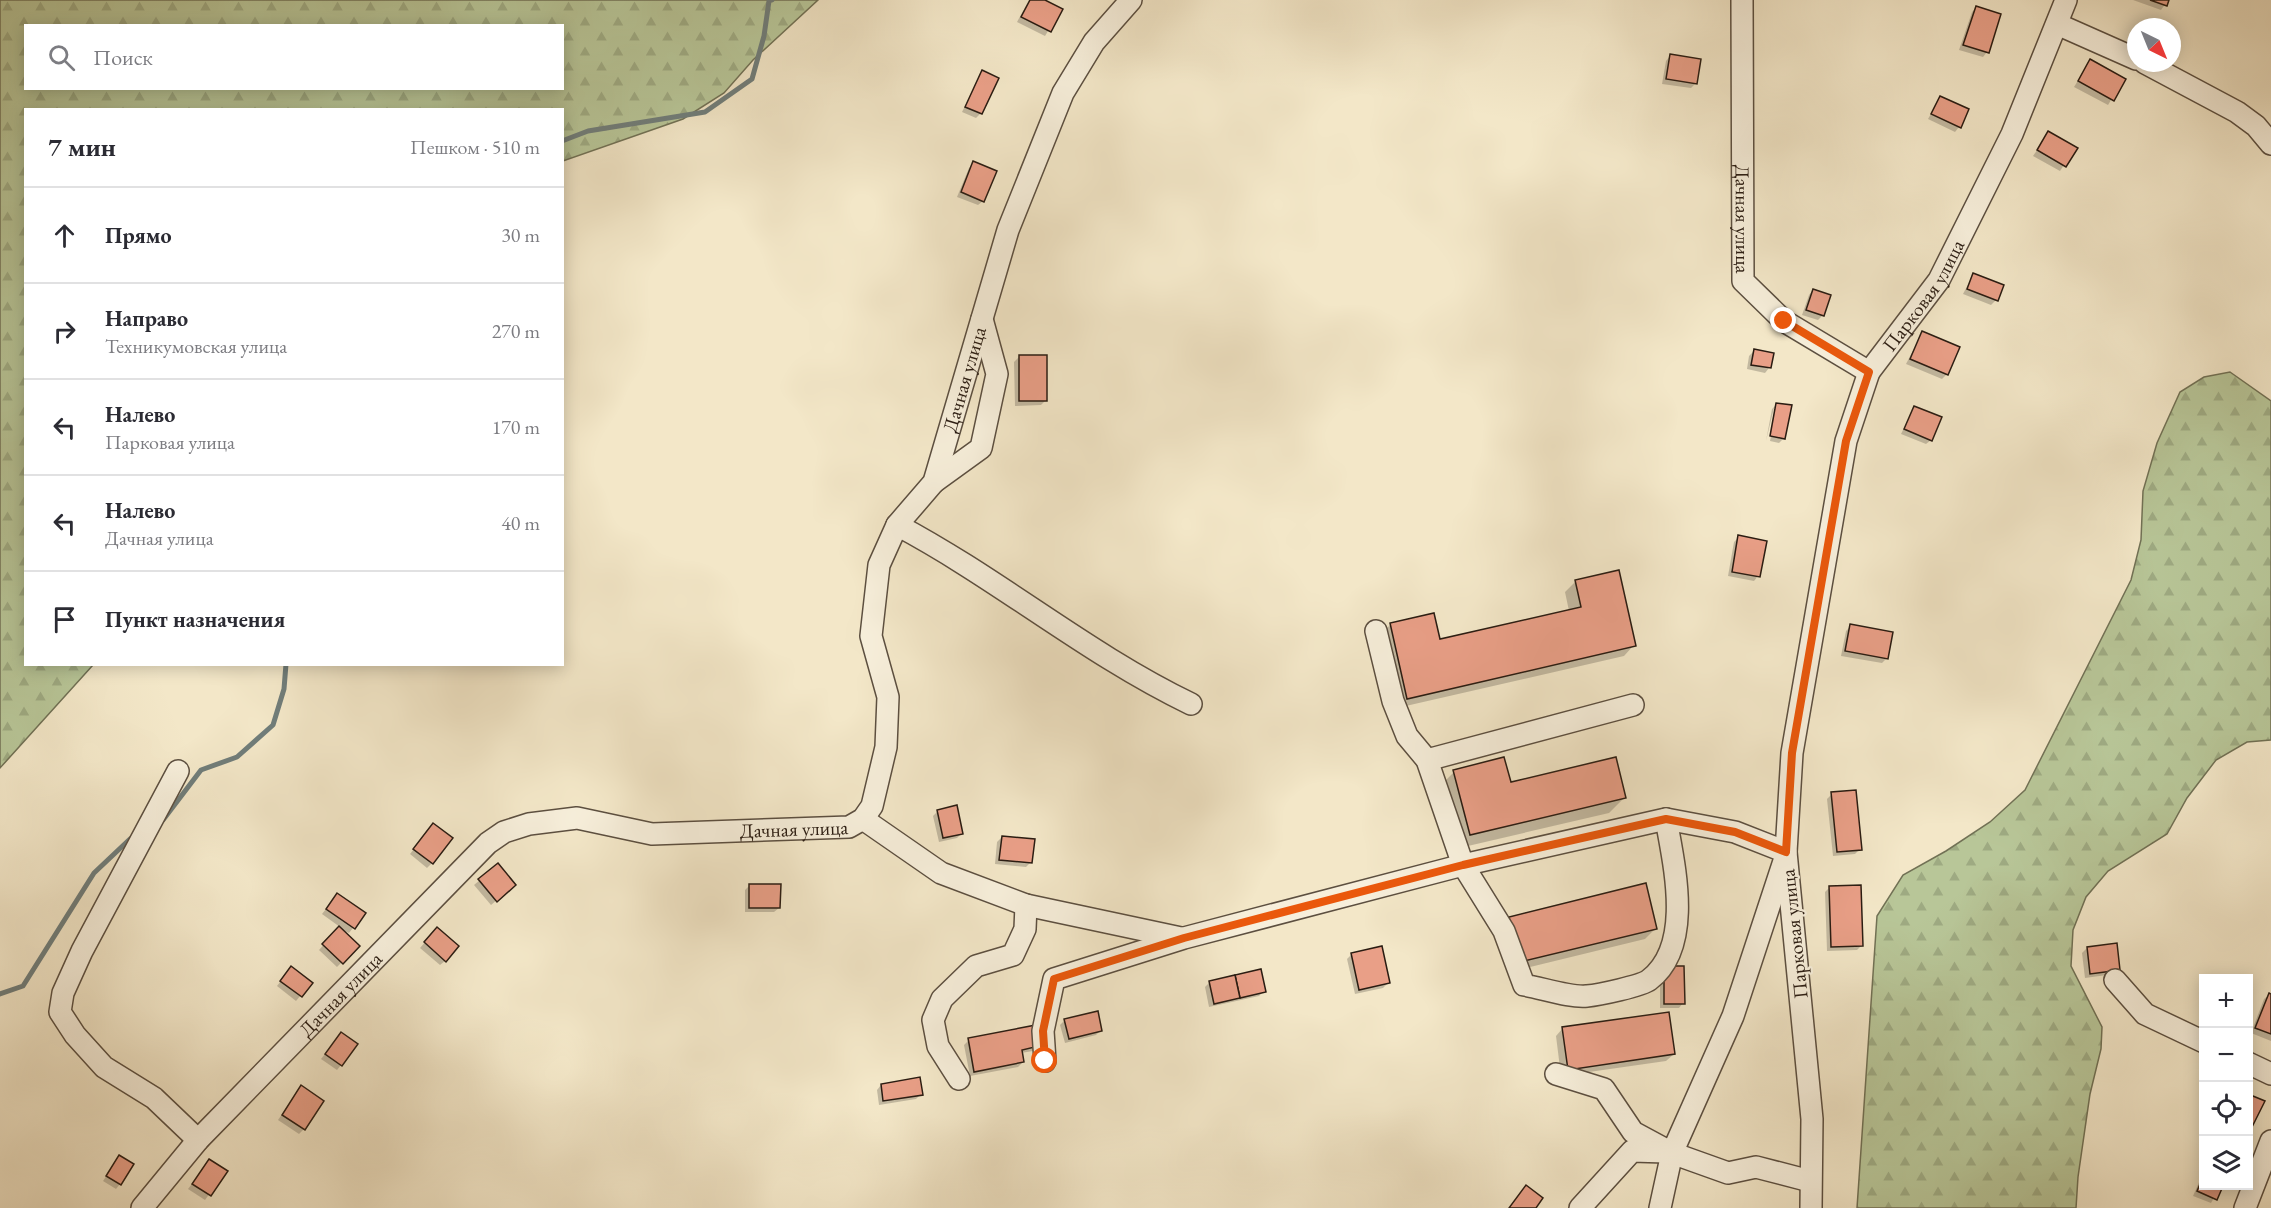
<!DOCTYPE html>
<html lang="ru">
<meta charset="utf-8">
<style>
body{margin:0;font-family:"EB Garamond",serif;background:#f2f2f3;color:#2b2b33}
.controls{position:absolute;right:18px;bottom:18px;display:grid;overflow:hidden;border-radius:0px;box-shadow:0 3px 15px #0003}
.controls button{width:54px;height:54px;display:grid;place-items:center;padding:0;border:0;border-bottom:2px solid #e1e1e2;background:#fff;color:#2b2b33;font:30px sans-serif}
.compass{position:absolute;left:2127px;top:18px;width:54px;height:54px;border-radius:50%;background:#fff;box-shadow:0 3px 15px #0003;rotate:137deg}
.stop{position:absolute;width:18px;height:18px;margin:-14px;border:4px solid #ea580c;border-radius:50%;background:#fff}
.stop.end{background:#ea580c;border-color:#fff;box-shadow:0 2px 6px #0008}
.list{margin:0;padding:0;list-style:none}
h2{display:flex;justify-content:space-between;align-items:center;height:78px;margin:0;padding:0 24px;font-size:26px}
h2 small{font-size:20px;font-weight:400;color:#7c7c81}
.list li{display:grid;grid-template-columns:39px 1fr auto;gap:18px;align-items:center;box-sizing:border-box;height:96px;padding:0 24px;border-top:2px solid #e1e1e2}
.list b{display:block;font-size:22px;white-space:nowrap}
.list p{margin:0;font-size:20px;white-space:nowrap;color:#7c7c81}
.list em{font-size:20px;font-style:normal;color:#7c7c81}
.icon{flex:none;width:33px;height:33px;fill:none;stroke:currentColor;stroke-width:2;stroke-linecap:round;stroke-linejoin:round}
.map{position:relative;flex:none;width:2271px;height:1208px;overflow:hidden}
.search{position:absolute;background:#fff;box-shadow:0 3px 15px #0003;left:24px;top:24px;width:540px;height:66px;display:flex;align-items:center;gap:15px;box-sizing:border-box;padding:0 21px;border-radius:0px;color:#7c7c81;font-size:22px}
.panel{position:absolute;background:#fff;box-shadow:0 3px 15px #0003;left:24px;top:108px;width:540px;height:558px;border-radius:0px}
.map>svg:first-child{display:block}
.forest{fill:url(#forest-firs);stroke:#717155;stroke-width:1.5;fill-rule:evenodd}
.shadow{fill:#0003}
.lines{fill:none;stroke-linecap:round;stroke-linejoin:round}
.stream{stroke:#707d7a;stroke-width:5}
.building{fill:#e99f87;stroke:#2a1c12;stroke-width:1.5}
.minor-casing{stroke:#5c4f40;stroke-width:24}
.minor{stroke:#f7efdb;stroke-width:21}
.route{stroke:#ea580c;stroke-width:8}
.labels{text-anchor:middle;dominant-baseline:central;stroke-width:4.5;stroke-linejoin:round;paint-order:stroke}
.street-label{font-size:20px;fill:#2a1c12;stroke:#f7efdb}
</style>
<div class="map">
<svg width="2271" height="1208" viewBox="0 0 2271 1208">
<defs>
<pattern id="forest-firs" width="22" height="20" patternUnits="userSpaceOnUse" patternTransform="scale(1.5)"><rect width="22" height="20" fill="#b8c698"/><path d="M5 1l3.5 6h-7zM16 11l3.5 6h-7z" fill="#9eaa82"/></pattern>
</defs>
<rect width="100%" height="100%" fill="#f3e7c8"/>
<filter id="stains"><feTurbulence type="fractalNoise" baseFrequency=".00333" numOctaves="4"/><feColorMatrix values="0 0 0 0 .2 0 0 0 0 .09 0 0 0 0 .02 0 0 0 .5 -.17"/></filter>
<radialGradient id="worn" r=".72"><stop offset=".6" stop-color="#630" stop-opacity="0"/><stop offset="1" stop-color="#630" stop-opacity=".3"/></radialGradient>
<!-- forest -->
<g class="forest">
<path d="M0,0H818L753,60L724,93L683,119L563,161L562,110H26V664L93,665L0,768ZM26,26H562V88H26Z"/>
<path d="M2230,372L2271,401V740L2247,742L2216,760L2187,798L2167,834L2108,871L2086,897L2073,930L2071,966L2102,1027L2101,1049L2090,1094L2078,1177L2076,1208H1857L1877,916L1903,875L1946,851L1990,822L2025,790L2131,580L2141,540L2143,491L2157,443L2180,392L2204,377Z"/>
</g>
<!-- shadow -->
<g class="shadow">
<path d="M1029,0H1041L1061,10L1045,36L1017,22Z"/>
<path d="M2133,0H2168L2161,10Z"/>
<path d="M1976,8L1987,52L1983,57L1959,50L1972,12Z"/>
<path d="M1670,56L1696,83L1691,88L1662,84L1666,61Z"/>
<path d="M2090,61L2124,79L2108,105L2074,87Z"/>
<path d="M982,72L981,113L976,118L962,112Z"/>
<path d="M1940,98L1959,127L1955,132L1928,119Z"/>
<path d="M2049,133L2075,148L2060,171L2033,156Z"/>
<path d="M974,163L983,201L978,205L957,197L969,168Z"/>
<path d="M1973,275L1996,300L1991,305L1963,294Z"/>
<path d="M1813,290L1823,315L1818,320L1802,315L1809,295Z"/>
<path d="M1922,333L1947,374L1942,379L1906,364Z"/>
<path d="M1754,351L1769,368L1765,373L1747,369L1749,356Z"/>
<path d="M1019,357L1046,400L1041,405L1015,406L1014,362Z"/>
<path d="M1777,404L1784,438L1779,443L1770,441L1777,408H1774L1766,441L1772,409Z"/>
<path d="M1914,408L1931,440L1926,444L1901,434Z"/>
<path d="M1739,537L1758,576L1754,581L1728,576L1734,542Z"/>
<path d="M1618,572L1634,645L1624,656L1397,708L1380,635L1390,625L1433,615L1439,641L1569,611L1565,592L1575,582Z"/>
<path d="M1851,626L1887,658L1882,663L1841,656L1846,631Z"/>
<path d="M1454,772L1510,784L1624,798L1609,813L1455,849L1439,787Z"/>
<path d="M1832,794L1860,849L1855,854L1833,856L1827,799Z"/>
<path d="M938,811L962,833L957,838L939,842L933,816Z"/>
<path d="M429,830L432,863L427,868L410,854Z"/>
<path d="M1002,837L1031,862L1026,867L995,864L997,842Z"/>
<path d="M498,865L510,889L491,905L474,885Z"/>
<path d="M750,885L779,908L774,912H745V890Z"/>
<path d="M1829,888L1862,945L1857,950L1827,951L1825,892Z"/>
<path d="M333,900L364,914L349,933L340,929L358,946L337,967L319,950L340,927L322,914Z"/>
<path d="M1510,918L1655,929L1645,939L1510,972L1500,928Z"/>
<path d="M432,934L445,961L440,965L420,948Z"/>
<path d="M2087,948L2114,974L2085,978L2082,953Z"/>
<path d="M1352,954L1388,983L1383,988L1355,994L1347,959Z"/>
<path d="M1660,972L1683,1003L1679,1008H1660Z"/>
<path d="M287,973L311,983L296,1001L277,986Z"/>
<path d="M1210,982L1264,991L1259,996L1209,1007L1205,987Z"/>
<path d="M2269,995H2271V1041L2251,1033L2264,999Z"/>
<path d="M1065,1020L1101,1030L1096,1035L1065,1043L1060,1025Z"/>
<path d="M1563,1028L1674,1054L1666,1061L1561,1076L1556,1036Z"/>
<path d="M341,1034V1065L337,1070L321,1059Z"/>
<path d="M969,1040L1038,1046L1033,1051L1021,1053L1023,1062L1018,1067L970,1076L964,1045Z"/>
<path d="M881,1085L921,1094L916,1099L879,1105L877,1090Z"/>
<path d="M297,1092L304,1129L299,1134L278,1120Z"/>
<path d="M119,1157L120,1184L116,1189L103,1181Z"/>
<path d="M209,1161L226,1171L205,1200L188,1189Z"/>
<path d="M2204,1171V1186H2221L2211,1203L2193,1196Z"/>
</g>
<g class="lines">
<!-- stream -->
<g class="stream">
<path d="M562,141L588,131L705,112L752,79L764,36L769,1L772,0"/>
<path d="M163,820L201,770L237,757L273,725L284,689L286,664"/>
<path d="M0,994L23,986L94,873L130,839"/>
</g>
</g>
<!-- building -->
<g class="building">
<path d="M1030,0H1045L1063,9L1051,32L1021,17Z"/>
<path d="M2150,0H2169L2167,6Z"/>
<path d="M1976,6L2001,14L1989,53L1963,45Z"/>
<path d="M1670,54L1701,59L1697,84L1666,79Z"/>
<path d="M2090,59L2126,79L2114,101L2078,81Z"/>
<path d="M982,70L999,78L982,114L965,107Z"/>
<path d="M1940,96L1969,109L1961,128L1931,114Z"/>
<path d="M2048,131L2078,148L2066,167L2037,150Z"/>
<path d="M973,161L997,171L984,202L961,192Z"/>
<path d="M1973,273L2004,285L1998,301L1967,289Z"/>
<path d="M1813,289L1831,295L1824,316L1806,310Z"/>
<path d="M1922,331L1960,347L1948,375L1910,359Z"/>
<path d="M1754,349L1774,353L1771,368L1751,365Z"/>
<rect x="1019" y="355" width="28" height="46"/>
<path d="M1776,403L1792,405L1785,439L1770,436Z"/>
<path d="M1914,406L1942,417L1932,441L1904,429Z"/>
<path d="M1738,535L1767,541L1760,577L1732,572Z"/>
<path d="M1619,570L1636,646L1407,699L1390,623L1434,613L1440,639L1581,607L1575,580Z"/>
<path d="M1850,624L1893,632L1888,659L1845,651Z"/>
<path d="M1504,757L1511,782L1616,757L1626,798L1470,835L1453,770Z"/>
<path d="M1856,790L1862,850L1837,852L1831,792Z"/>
<path d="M957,805L963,834L943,838L937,810Z"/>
<path d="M433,823L453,838L433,864L413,849Z"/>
<path d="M1002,836L1035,839L1032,863L999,860Z"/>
<path d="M498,863L516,885L497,902L478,879Z"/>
<path d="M1646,883L1657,929L1520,962L1509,917Z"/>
<path d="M749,884H781L780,908H749Z"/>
<path d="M1861,885L1863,946L1831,947L1829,886Z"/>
<path d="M337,893L366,913L355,929L326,909Z"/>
<path d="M339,926L360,946L343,964L322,944Z"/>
<path d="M437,927L459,946L446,962L424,942Z"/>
<path d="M2117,943L2120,970L2090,974L2087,947Z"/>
<path d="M1382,946L1390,983L1359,990L1351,953Z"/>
<path d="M291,966L313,983L302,997L280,981Z"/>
<path d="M1664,966H1684L1685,1004H1664Z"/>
<path d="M1261,969L1266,992L1240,998L1235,975Z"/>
<path d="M1235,975L1240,998L1214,1004L1209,981Z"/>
<path d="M2269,993L2271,994V1034L2255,1028Z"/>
<path d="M1098,1011L1102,1031L1069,1039L1064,1019Z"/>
<path d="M1669,1012L1675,1054L1568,1070L1562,1027Z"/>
<path d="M1036,1025L1039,1046L1022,1050L1024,1062L974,1072L968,1038Z"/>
<path d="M341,1032L358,1044L342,1066L325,1054Z"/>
<path d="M920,1077L923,1095L883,1101L881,1084Z"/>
<path d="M301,1085L324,1101L305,1130L282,1115Z"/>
<path d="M2248,1094L2265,1101L2250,1131L2248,1130Z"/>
<path d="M119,1155L134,1164L121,1185L106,1176Z"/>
<path d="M209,1159L228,1171L211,1196L192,1184Z"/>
<path d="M2204,1175V1186H2223L2217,1200L2197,1191Z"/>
<path d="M1526,1185L1543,1198L1536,1208H1509Z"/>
</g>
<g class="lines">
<defs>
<g id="minor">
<path id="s1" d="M1742,0L1743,281L1784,321L1869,372"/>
<path d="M2057,24L2136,59"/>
<path d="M2145,63L2237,112L2256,126L2271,144"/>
<path d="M934,482L981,448L997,374L982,319"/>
<path d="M897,525C999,579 1087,654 1191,704"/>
<path d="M1376,631L1393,701L1407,736L1427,760L1463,865L1504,931L1524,985C1542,988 1571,998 1587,996C1599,995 1641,986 1649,980C1694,946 1674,865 1666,819"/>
<path d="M1427,760L1633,705"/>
<path d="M178,771L82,951L63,993L60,1012L75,1035L104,1067L154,1098L198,1140"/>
<path d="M863,819L941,873L1026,905L1181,938"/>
<path d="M2115,980L2145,1014L2204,1042"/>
<path d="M1045,1061L1043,1031L1054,979L1184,938L1463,865L1666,819L1735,832L1786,852"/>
<path d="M2248,1063L2271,1074"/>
<path d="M1556,1074L1604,1089L1633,1132L1672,1153L1728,1173L1756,1167L1810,1181"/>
<path d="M959,1079L938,1046L933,1020L942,999L976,966L1013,955L1025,929L1026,905"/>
<path id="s2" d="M142,1208L198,1140L488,843L504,832L529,824L577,818L652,834L849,827L863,819L872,806L886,747L888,697L871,636L879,565L897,525L934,482L1008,230L1063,93L1094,42L1131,0"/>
<path d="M1580,1208L1632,1151L1666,1152"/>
<path d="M1660,1208L1672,1153L1733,1016L1784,861"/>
<path id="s3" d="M1811,1208L1812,1119L1786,852L1792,753L1846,441L1869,372L1939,280L2012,134L2066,0"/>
<path d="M2245,1208L2271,1141"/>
</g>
</defs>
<!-- minor casing -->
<use href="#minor" class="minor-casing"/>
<!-- minor -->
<use href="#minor" class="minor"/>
</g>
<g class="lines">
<!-- route -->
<path class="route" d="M1045,1061L1043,1031L1054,979L1184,938L1463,865L1666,819L1735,832L1786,852L1792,753L1846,441L1869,372L1784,321"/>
</g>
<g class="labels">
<!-- street labels -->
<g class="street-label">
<text stroke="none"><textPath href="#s1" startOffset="219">Дачная улица</textPath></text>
<text stroke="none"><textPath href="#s3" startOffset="940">Парковая улица</textPath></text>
<text stroke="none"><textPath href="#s2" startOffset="1356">Дачная улица</textPath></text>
<text stroke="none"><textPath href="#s2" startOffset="816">Дачная улица</textPath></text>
<text transform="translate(1794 934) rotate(-96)">Парковая улица</text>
<text stroke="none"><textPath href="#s2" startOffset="292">Дачная улица</textPath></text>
</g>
</g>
<rect width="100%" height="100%" filter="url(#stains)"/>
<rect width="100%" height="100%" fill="url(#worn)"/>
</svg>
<div class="controls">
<button>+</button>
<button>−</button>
<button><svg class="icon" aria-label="locate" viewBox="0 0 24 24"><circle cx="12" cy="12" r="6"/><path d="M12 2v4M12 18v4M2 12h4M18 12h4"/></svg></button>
<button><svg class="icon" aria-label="layers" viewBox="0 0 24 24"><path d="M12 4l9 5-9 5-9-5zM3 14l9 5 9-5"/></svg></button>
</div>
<svg class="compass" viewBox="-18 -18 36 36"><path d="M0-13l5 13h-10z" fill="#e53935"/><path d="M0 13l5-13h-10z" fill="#7c7c81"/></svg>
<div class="stop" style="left:1045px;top:1061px"></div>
<div class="stop end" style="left:1784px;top:321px"></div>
<div class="search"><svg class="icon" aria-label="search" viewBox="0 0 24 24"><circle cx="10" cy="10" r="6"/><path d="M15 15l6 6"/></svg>Поиск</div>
<section class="panel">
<h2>7 мин<small>Пешком · 510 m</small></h2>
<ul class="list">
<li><svg class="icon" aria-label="ahead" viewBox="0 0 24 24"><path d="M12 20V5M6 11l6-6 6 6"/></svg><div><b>Прямо</b></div><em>30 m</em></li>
<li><svg class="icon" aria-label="right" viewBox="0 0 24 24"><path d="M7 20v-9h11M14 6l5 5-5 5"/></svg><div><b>Направо</b><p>Техникумовская улица</p></div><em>270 m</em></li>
<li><svg class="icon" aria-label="left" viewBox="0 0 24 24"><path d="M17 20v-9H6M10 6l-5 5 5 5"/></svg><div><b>Налево</b><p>Парковая улица</p></div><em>170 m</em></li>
<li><svg class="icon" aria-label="left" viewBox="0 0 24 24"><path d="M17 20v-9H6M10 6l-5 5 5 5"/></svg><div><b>Налево</b><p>Дачная улица</p></div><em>40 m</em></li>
<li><svg class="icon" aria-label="arrive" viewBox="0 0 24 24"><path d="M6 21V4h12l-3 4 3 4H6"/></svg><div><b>Пункт назначения</b></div></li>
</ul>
</section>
</div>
